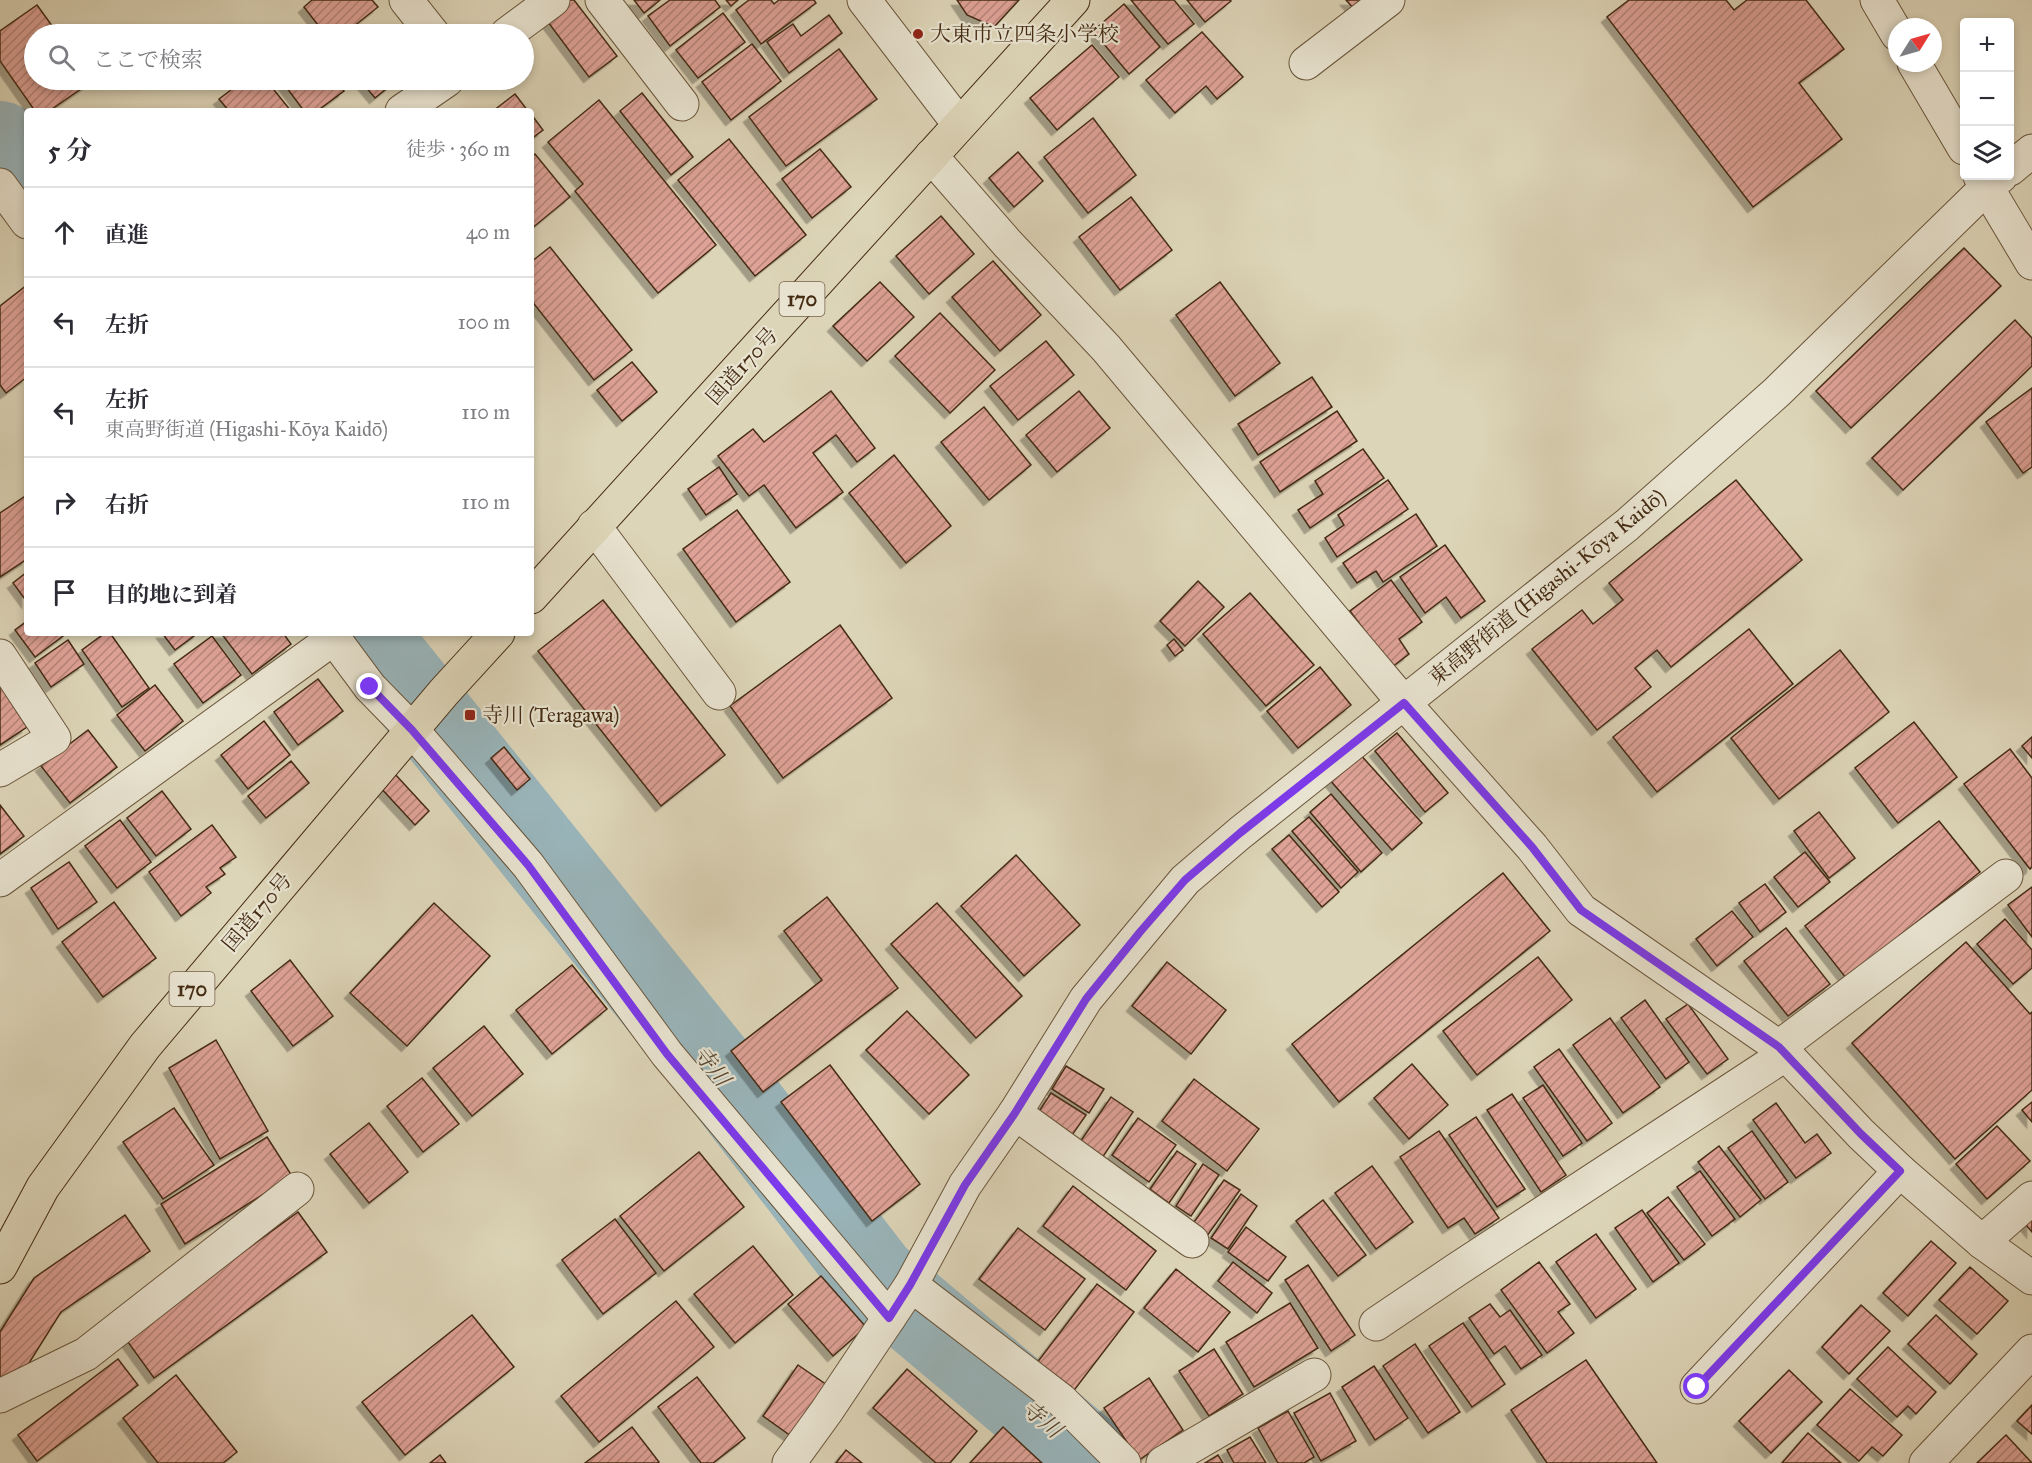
<!DOCTYPE html>
<html lang="ja">
<meta charset="utf-8">
<style>
body{margin:0;font-family:"IM FELL Great Primer","Noto Serif JP",serif;background:#f7f7f7;color:#2b2b33}
.controls{position:absolute;right:18px;top:18px;display:grid;overflow:hidden;border-radius:6px;box-shadow:0 3px 9px #0003}
.controls button{width:54px;height:54px;display:grid;place-items:center;padding:0;border:0;border-bottom:2px solid #e1e1e2;background:#fff;color:#2b2b33;font:30px sans-serif}
.compass{position:absolute;left:1888px;top:18px;width:54px;height:54px;border-radius:50%;background:#fff;box-shadow:0 3px 9px #0003;rotate:53deg}
.stop{position:absolute;width:18px;height:18px;margin:-14px;border:4px solid #7c3aed;border-radius:50%;background:#fff}
.stop.end{background:#7c3aed;border-color:#fff;box-shadow:0 2px 6px #0008}
.list{margin:0;padding:0;list-style:none}
h2{display:flex;justify-content:space-between;align-items:center;height:78px;margin:0;padding:0 24px;font-size:26px}
h2 small{font-size:20px;font-weight:400;color:#7c7c81}
.list li{display:grid;grid-template-columns:39px 1fr auto;gap:18px;align-items:center;box-sizing:border-box;height:90px;padding:0 24px;border-top:2px solid #e1e1e2}
.list b{display:block;font-size:22px;white-space:nowrap}
.list p{margin:0;font-size:20px;white-space:nowrap;color:#7c7c81}
.list em{font-size:20px;font-style:normal;color:#7c7c81}
.icon{flex:none;width:33px;height:33px;fill:none;stroke:currentColor;stroke-width:2;stroke-linecap:round;stroke-linejoin:round}
.map{position:relative;flex:none;width:2032px;height:1463px;overflow:hidden}
.search{position:absolute;background:#fff;box-shadow:0 3px 9px #0003;left:24px;top:24px;width:510px;height:66px;display:flex;align-items:center;gap:15px;box-sizing:border-box;padding:0 21px;border-radius:33px;color:#7c7c81;font-size:22px}
.panel{position:absolute;background:#fff;box-shadow:0 3px 9px #0003;left:24px;top:108px;width:510px;height:528px;border-radius:6px}
.map>svg:first-child{display:block}
.lines{fill:none;stroke-linecap:round;stroke-linejoin:round}
.river{stroke:#99b5bb;stroke-width:86}
.building{fill:url(#building-hatch);stroke:#442b13;stroke-width:1.5;filter:url(#shadow)}
.minor-casing{stroke:#6a563c;stroke-width:35}
.highway-casing{stroke:#442b13;stroke-width:35}
.minor{stroke:#e9e4d1;stroke-width:33}
.highway{stroke:#ddd5b8;stroke-width:33}
.route{stroke:#7c3aed;stroke-width:8}
.poi-dot{fill:#8f2418;stroke:#e9e4d1;stroke-width:2}
.labels{text-anchor:middle;dominant-baseline:central;stroke-width:4.5;stroke-linejoin:round;paint-order:stroke}
.shield{fill:#e9e4d1;stroke:#76624c;stroke-width:1.5}
.shield-label{font-size:20px;font-weight:bold;fill:#442b13}
.poi-label{font-size:21px;fill:#442b13;stroke:#e9e4d1;text-anchor:start}
.street-label{font-size:21px;fill:#442b13;stroke:#e9e4d1}
.water-label{font-size:22px;font-style:italic;fill:#554735;stroke:#e9e4d1}
</style>
<div class="map">
<svg width="2032" height="1463" viewBox="0 0 2032 1463">
<defs>
<pattern id="building-hatch" width="6" height="6" patternUnits="userSpaceOnUse" patternTransform="scale(1.5)"><rect width="6" height="6" fill="#dea297"/><path d="M-1 1l2-2M0 6l6-6M5 7l2-2" fill="none" stroke="#b6847a"/></pattern>
<filter id="shadow"><feDropShadow dx="-5.5" dy="5.5" stdDeviation="0" flood-color="#0004"/></filter>
</defs>
<rect width="100%" height="100%" fill="#ddd5b8"/>
<filter id="stains"><feTurbulence type="fractalNoise" baseFrequency=".00333" numOctaves="4"/><feColorMatrix values="0 0 0 0 .2 0 0 0 0 .09 0 0 0 0 .02 0 0 0 .5 -.17"/></filter>
<radialGradient id="worn" r=".72"><stop offset=".6" stop-color="#630" stop-opacity="0"/><stop offset="1" stop-color="#630" stop-opacity=".3"/></radialGradient>
<g class="lines">
<!-- river -->
<g class="river">
<path d="M0,144L27,180"/>
<path d="M364,633L722,1079L875,1278L1095,1463"/>
</g>
</g>
<!-- building -->
<g class="building">
<path d="M312,0H372L378,7L344,34H325L304,7Z"/>
<path d="M569,0H574L617,56L589,77L545,18Z"/>
<path d="M634,0H660L644,13Z"/>
<path d="M670,0H715L720,7L670,46L648,16Z"/>
<path d="M726,0H738L731,6Z"/>
<path d="M749,0H771L774,4L779,0H814L816,3L761,44L736,10Z"/>
<path d="M957,0H1019L994,27L967,15Z"/>
<path d="M1131,0H1174L1194,24L1168,44Z"/>
<path d="M1187,0H1230L1231,1L1205,22Z"/>
<path d="M1346,0H1367L1355,10Z"/>
<path d="M1629,0H1726L1734,10L1747,0H1806L1844,49L1799,83L1842,139L1753,207L1607,17Z"/>
<path d="M1124,4L1160,47L1129,74L1093,31Z"/>
<path d="M37,5L58,34H34V80H89L91,82L49,111H35L0,61V31Z"/>
<path d="M723,13L745,42L698,78L676,50Z"/>
<path d="M829,15L842,33L789,73L767,42L793,24L801,36Z"/>
<path d="M390,25L398,34H378Z"/>
<path d="M1202,32L1243,77L1217,99L1206,86L1175,113L1146,80Z"/>
<path d="M752,44L781,81L731,120L702,82Z"/>
<path d="M1092,45L1119,77L1057,130L1030,98Z"/>
<path d="M839,49L877,99L786,166L749,117Z"/>
<path d="M244,80H266L291,111H229L219,99Z"/>
<path d="M281,80H336L344,91L317,111H304Z"/>
<path d="M360,80H397L375,98Z"/>
<path d="M642,93L693,157L671,175L620,111Z"/>
<path d="M515,94L528,111H493Z"/>
<path d="M599,100L716,245L658,293L575,191L583,184L548,142Z"/>
<path d="M531,114L543,130L531,139Z"/>
<path d="M1093,118L1136,175L1088,213L1044,157Z"/>
<path d="M729,139L806,235L755,276L678,180Z"/>
<path d="M820,149L851,187L812,218L782,179Z"/>
<path d="M1018,152L1043,181L1014,207L989,178Z"/>
<path d="M535,154L570,197L531,229V158Z"/>
<path d="M1131,197L1172,250L1120,290L1079,237Z"/>
<path d="M941,216L974,254L929,294L896,256Z"/>
<path d="M550,247L632,350L594,380L531,300V262Z"/>
<path d="M1964,248L2001,286L1851,428L1816,391Z"/>
<path d="M993,261L1041,315L1000,351L952,297Z"/>
<path d="M880,282L914,317L867,361L833,326Z"/>
<path d="M1220,282L1280,363L1235,396L1176,315Z"/>
<path d="M27,285V377L6,393L0,385V306Z"/>
<path d="M940,313L995,370L950,413L895,356Z"/>
<path d="M2015,320L2032,338V366L1903,490L1872,458Z"/>
<path d="M1046,341L1074,375L1018,420L990,386Z"/>
<path d="M632,362L657,392L622,421L597,390Z"/>
<path d="M1312,377L1332,407L1258,455L1238,424Z"/>
<path d="M2032,388V467L2023,473L1986,422Z"/>
<path d="M831,391L875,448L857,462L836,435L813,453L843,492L796,528L764,485L749,496L718,456L753,429L764,442Z"/>
<path d="M1079,391L1110,428L1057,472L1026,435Z"/>
<path d="M984,407L1031,465L989,500L941,442Z"/>
<path d="M1337,411L1357,441L1280,492L1260,462Z"/>
<path d="M1363,449L1384,478L1310,528L1298,510L1323,494L1315,481Z"/>
<path d="M894,455L951,526L906,563L849,493Z"/>
<path d="M719,467L737,494L706,515L688,489Z"/>
<path d="M1388,480L1408,509L1337,557L1325,538L1344,525L1338,515Z"/>
<path d="M1736,480L1802,560L1671,667L1657,650L1635,668L1651,687L1597,730L1532,649L1582,610L1593,624L1623,600L1609,583Z"/>
<path d="M27,495V559L0,577V513Z"/>
<path d="M737,510L790,582L736,622L683,549Z"/>
<path d="M1416,514L1437,546L1383,582L1376,571L1357,583L1343,563Z"/>
<path d="M1445,545L1485,601L1461,618L1446,597L1425,613L1400,577Z"/>
<path d="M27,572V602L13,583Z"/>
<path d="M1391,580L1422,622L1399,639L1409,654L1392,667L1350,611Z"/>
<path d="M1198,581L1224,607L1185,646L1160,621Z"/>
<path d="M1250,593L1314,665L1266,706L1203,634Z"/>
<path d="M603,600L725,755L661,806L538,651Z"/>
<path d="M27,621V633H67L35,657L15,630Z"/>
<path d="M840,625L892,698L783,778L730,706Z"/>
<path d="M1749,629L1793,684L1657,792L1613,737Z"/>
<path d="M105,633H110L149,688L122,707L82,650Z"/>
<path d="M162,633H198L175,650Z"/>
<path d="M221,633H283L291,644L252,674Z"/>
<path d="M212,636L241,675L203,703L174,664Z"/>
<path d="M1174,639L1183,650L1175,656L1167,645Z"/>
<path d="M68,640L84,664L51,687L35,663Z"/>
<path d="M1840,650L1889,712L1779,799L1731,738Z"/>
<path d="M1320,667L1351,705L1298,748L1267,711Z"/>
<path d="M318,679L343,711L298,745L274,712Z"/>
<path d="M0,685L27,727L0,745Z"/>
<path d="M155,685L183,721L145,751L117,715Z"/>
<path d="M264,721L290,755L248,789L221,755Z"/>
<path d="M1914,722L1957,777L1898,823L1855,768Z"/>
<path d="M88,730L117,767L70,803L41,766Z"/>
<path d="M1397,733L1448,793L1425,812L1375,751Z"/>
<path d="M2032,737V758L2022,746Z"/>
<path d="M504,747L530,779L517,790L491,758Z"/>
<path d="M2010,749L2032,778V867L2030,869L1964,784Z"/>
<path d="M1358,752L1422,823L1392,850L1328,778Z"/>
<path d="M291,761L309,783L266,818L248,796Z"/>
<path d="M394,773L429,811L415,825L379,786Z"/>
<path d="M162,791L191,829L156,856L127,818Z"/>
<path d="M1331,794L1382,853L1361,872L1310,812Z"/>
<path d="M0,805L24,836L0,854Z"/>
<path d="M1819,812L1855,858L1829,878L1794,831Z"/>
<path d="M1309,817L1358,872L1341,888L1292,831Z"/>
<path d="M120,820L151,862L117,888L85,846Z"/>
<path d="M1939,821L1980,872L1846,978L1805,926Z"/>
<path d="M212,825L236,857L220,868L225,874L206,887L211,893L181,916L149,872Z"/>
<path d="M1289,835L1339,892L1322,907L1272,849Z"/>
<path d="M1805,852L1830,882L1798,907L1774,877Z"/>
<path d="M1016,855L1080,925L1024,976L961,906Z"/>
<path d="M69,862L97,902L58,929L31,888Z"/>
<path d="M1503,873L1550,931L1339,1102L1292,1044Z"/>
<path d="M1765,884L1786,912L1760,932L1739,903Z"/>
<path d="M2032,887V937L2008,905Z"/>
<path d="M827,897L898,988L763,1092L731,1051L822,980L784,931Z"/>
<path d="M114,902L156,958L103,997L62,942Z"/>
<path d="M434,903L490,956L407,1046L350,993Z"/>
<path d="M937,903L1022,996L976,1038L891,944Z"/>
<path d="M1732,911L1753,937L1717,966L1696,939Z"/>
<path d="M2005,919L2032,950V968L2013,984L1977,944Z"/>
<path d="M1786,928L1830,984L1788,1016L1744,961Z"/>
<path d="M1966,942L2030,1014L2032,1012V1090L1955,1159L1852,1043Z"/>
<path d="M1538,957L1572,1000L1477,1075L1443,1031Z"/>
<path d="M290,960L333,1016L293,1046L251,991Z"/>
<path d="M1167,962L1226,1010L1191,1054L1132,1006Z"/>
<path d="M572,965L607,1009L552,1054L516,1010Z"/>
<path d="M1645,1000L1689,1062L1666,1079L1621,1018Z"/>
<path d="M1688,1004L1728,1059L1707,1074L1666,1019Z"/>
<path d="M907,1011L969,1075L929,1114L866,1050Z"/>
<path d="M1610,1018L1660,1087L1623,1113L1573,1045Z"/>
<path d="M484,1026L523,1074L472,1116L433,1068Z"/>
<path d="M216,1040L268,1131L220,1159L169,1068Z"/>
<path d="M1559,1049L1612,1123L1587,1141L1534,1067Z"/>
<path d="M1412,1064L1448,1105L1409,1139L1374,1098Z"/>
<path d="M830,1065L920,1184L872,1221L781,1102Z"/>
<path d="M1066,1066L1104,1089L1089,1113L1052,1089Z"/>
<path d="M422,1078L459,1124L423,1152L387,1106Z"/>
<path d="M1194,1079L1259,1129L1227,1171L1162,1121Z"/>
<path d="M1543,1085L1582,1143L1563,1156L1523,1098Z"/>
<path d="M1051,1093L1086,1115L1070,1138L1036,1116Z"/>
<path d="M1512,1094L1566,1175L1541,1192L1487,1110Z"/>
<path d="M1111,1097L1133,1112L1102,1158L1080,1142Z"/>
<path d="M2032,1102V1122L2022,1110Z"/>
<path d="M1776,1103L1805,1143L1817,1134L1831,1153L1796,1178L1753,1120Z"/>
<path d="M174,1108L214,1165L163,1199L123,1142Z"/>
<path d="M1476,1117L1525,1189L1497,1207L1449,1135Z"/>
<path d="M1138,1118L1176,1145L1149,1182L1112,1155Z"/>
<path d="M369,1123L408,1172L369,1203L330,1154Z"/>
<path d="M1997,1126L2030,1161L1987,1199L1956,1164Z"/>
<path d="M1439,1131L1499,1218L1475,1234L1464,1218L1448,1228L1400,1157Z"/>
<path d="M1752,1131L1788,1182L1765,1199L1728,1148Z"/>
<path d="M267,1137L292,1176L185,1244L161,1204Z"/>
<path d="M1719,1146L1761,1200L1740,1217L1698,1162Z"/>
<path d="M1177,1151L1196,1164L1169,1203L1150,1189Z"/>
<path d="M699,1152L744,1207L664,1271L620,1216Z"/>
<path d="M1203,1164L1219,1175L1191,1216L1176,1206Z"/>
<path d="M1372,1166L1413,1222L1376,1249L1335,1193Z"/>
<path d="M1700,1171L1735,1219L1712,1236L1677,1187Z"/>
<path d="M1224,1180L1240,1190L1207,1236L1192,1225Z"/>
<path d="M1073,1186L1156,1251L1126,1290L1043,1226Z"/>
<path d="M1241,1194L1257,1206L1228,1249L1211,1238Z"/>
<path d="M1668,1197L1705,1244L1684,1260L1647,1213Z"/>
<path d="M1323,1200L1366,1255L1338,1276L1296,1221Z"/>
<path d="M1642,1210L1679,1263L1653,1282L1615,1228Z"/>
<path d="M298,1212L327,1252L154,1378L125,1338Z"/>
<path d="M125,1215L150,1251L61,1312L14,1387L0,1378V1332L34,1278Z"/>
<path d="M615,1219L656,1273L603,1314L562,1260Z"/>
<path d="M2032,1219V1232L2026,1225Z"/>
<path d="M1246,1227L1286,1257L1268,1281L1228,1252Z"/>
<path d="M1018,1228L1085,1279L1045,1330L979,1279Z"/>
<path d="M1596,1234L1636,1289L1596,1318L1556,1262Z"/>
<path d="M1931,1241L1956,1263L1908,1316L1883,1293Z"/>
<path d="M753,1246L793,1295L735,1343L694,1294Z"/>
<path d="M1233,1262L1272,1293L1257,1313L1218,1281Z"/>
<path d="M1539,1262L1570,1304L1558,1312L1574,1333L1547,1353L1501,1290Z"/>
<path d="M1308,1265L1355,1335L1331,1351L1285,1280Z"/>
<path d="M1970,1267L2008,1301L1977,1334L1939,1300Z"/>
<path d="M1176,1269L1230,1312L1198,1352L1144,1308Z"/>
<path d="M821,1276L866,1327L833,1356L788,1304Z"/>
<path d="M1097,1284L1134,1312L1072,1393L1036,1364Z"/>
<path d="M676,1301L714,1347L599,1442L561,1396Z"/>
<path d="M1290,1303L1318,1348L1254,1387L1226,1342Z"/>
<path d="M1490,1304L1500,1317L1510,1310L1542,1355L1521,1369L1505,1346L1494,1354L1469,1318Z"/>
<path d="M1861,1305L1890,1331L1849,1374L1822,1347Z"/>
<path d="M472,1315L514,1367L405,1455L362,1402Z"/>
<path d="M1936,1315L1977,1354L1950,1384L1908,1344Z"/>
<path d="M1463,1323L1505,1384L1472,1407L1429,1346Z"/>
<path d="M1415,1344L1460,1412L1428,1433L1383,1366Z"/>
<path d="M1888,1347L1936,1392L1916,1414L1908,1406L1897,1417L1857,1379Z"/>
<path d="M1214,1349L1243,1394L1209,1416L1179,1371Z"/>
<path d="M118,1359L138,1385L37,1461L18,1435Z"/>
<path d="M1586,1360L1657,1463H1547L1511,1410Z"/>
<path d="M798,1365L827,1385L791,1436L763,1416Z"/>
<path d="M1374,1366L1408,1418L1375,1440L1342,1387Z"/>
<path d="M907,1369L977,1431L950,1463H936L873,1408Z"/>
<path d="M1789,1370L1822,1402L1771,1453L1739,1421Z"/>
<path d="M176,1375L237,1452L223,1463H158L123,1418Z"/>
<path d="M697,1377L745,1438L713,1463H701L658,1407Z"/>
<path d="M1149,1378L1183,1430L1139,1460L1104,1408Z"/>
<path d="M1850,1389L1902,1435L1883,1456L1872,1447L1859,1461L1817,1425Z"/>
<path d="M1330,1393L1356,1441L1321,1461L1294,1413Z"/>
<path d="M2032,1405V1434L2017,1421Z"/>
<path d="M1288,1411L1314,1457L1304,1463H1278L1258,1428Z"/>
<path d="M632,1427L659,1462L657,1463H585Z"/>
<path d="M1003,1427L1042,1463H970Z"/>
<path d="M1808,1433L1841,1463H1782Z"/>
<path d="M2006,1435L2032,1463H1977Z"/>
<path d="M1250,1437L1266,1463H1234L1227,1450Z"/>
<path d="M846,1450L862,1463H836Z"/>
<path d="M440,1455L446,1463H430Z"/>
<path d="M1218,1455L1223,1463H1205Z"/>
</g>
<g class="lines">
<defs>
<g id="minor">
<path d="M406,0L433,34"/>
<path d="M602,0L682,104"/>
<path d="M864,0L959,124"/>
<path d="M1877,0L1897,34"/>
<path d="M507,34L553,0"/>
<path d="M1306,63L1388,0"/>
<path d="M1914,63L1964,148"/>
<path d="M402,111L447,80"/>
<path d="M931,156L1007,243L1106,348L1404,703L1532,847L1581,910L1779,1047L1861,1134L1900,1171L1982,1242L2032,1278"/>
<path d="M2010,169L2032,151"/>
<path d="M1980,176L2032,263"/>
<path d="M0,185L27,222"/>
<path d="M594,526L719,693"/>
<path d="M330,633L370,687L412,730L528,865L667,1054L889,1318"/>
<path d="M0,656L54,738L0,770"/>
<path d="M0,880L334,638"/>
<path d="M1779,1047L2006,876"/>
<path d="M1015,1113L1192,1241"/>
<path d="M1982,1242L2032,1198"/>
<path d="M911,1285L1061,1400L1124,1463"/>
<path d="M1376,1324L1456,1270L1786,1054"/>
<path d="M1697,1387L1900,1171"/>
<path d="M0,1396L86,1354L297,1189"/>
<path d="M789,1463L826,1412L911,1285L965,1185L1015,1113L1086,999L1185,880L1240,833L1627,525L1777,392L1987,187L2001,176"/>
<path d="M1163,1463L1314,1375"/>
<path d="M1926,1463L2032,1351"/>
</g>
<g id="highway">
<path d="M531,597L1073,0"/>
<path d="M0,1267L43,1187L145,1046L444,692L498,633"/>
</g>
</defs>
<!-- minor casing -->
<use href="#minor" class="minor-casing"/>
<!-- highway casing -->
<use href="#highway" class="highway-casing"/>
<!-- minor -->
<use href="#minor" class="minor"/>
<!-- highway -->
<use href="#highway" class="highway"/>
</g>
<g class="lines">
<!-- route -->
<path class="route" d="M370,687L412,730L528,865L667,1054L889,1318L910,1285L965,1185L1015,1113L1086,999L1140,932L1185,880L1240,833L1404,703L1532,847L1581,910L1779,1047L1861,1134L1900,1171L1697,1387"/>
</g>
<!-- markers -->
<g class="poi-dot">
<circle cx="918" cy="34" r="6"/>
<rect x="464" y="709" width="12" height="12" rx="3"/>
</g>
<g class="labels">
<!-- shield labels -->
<g class="shield">
<rect x="779.5" y="282" width="45" height="34" rx="4.5"/>
<rect x="169.5" y="972" width="45" height="34" rx="4.5"/>
</g>
<g class="shield-label">
<text x="802" y="299">170</text>
<text x="192" y="989">170</text>
</g>
<!-- poi labels -->
<g class="poi-label">
<text x="930" y="34">大東市立四条小学校</text>
<text x="482" y="715">寺川 (Teragawa)</text>
</g>
<!-- street labels -->
<g class="street-label">
<text transform="translate(742 366) rotate(-48)">国道170号</text>
<text transform="translate(1547 587) rotate(-39)">東高野街道 (Higashi-Kōya Kaidō)</text>
<text transform="translate(257 912) rotate(-50)">国道170号</text>
</g>
<!-- water labels -->
<g class="water-label">
<text transform="translate(712 1066) rotate(52)">寺川</text>
<text transform="translate(1042 1419) rotate(40)">寺川</text>
</g>
</g>
<rect width="100%" height="100%" filter="url(#stains)"/>
<rect width="100%" height="100%" fill="url(#worn)"/>
</svg>
<div class="controls">
<button>+</button>
<button>−</button>
<button><svg class="icon" aria-label="layers" viewBox="0 0 24 24"><path d="M12 4l9 5-9 5-9-5zM3 14l9 5 9-5"/></svg></button>
</div>
<svg class="compass" viewBox="-18 -18 36 36"><path d="M0-13l5 13h-10z" fill="#e53935"/><path d="M0 13l5-13h-10z" fill="#7c7c81"/></svg>
<div class="stop" style="left:1697px;top:1387px"></div>
<div class="stop end" style="left:370px;top:687px"></div>
<div class="search"><svg class="icon" aria-label="search" viewBox="0 0 24 24"><circle cx="10" cy="10" r="6"/><path d="M15 15l6 6"/></svg>ここで検索</div>
<section class="panel">
<h2>5 分<small>徒歩 · 360 m</small></h2>
<ul class="list">
<li><svg class="icon" aria-label="ahead" viewBox="0 0 24 24"><path d="M12 20V5M6 11l6-6 6 6"/></svg><div><b>直進</b></div><em>40 m</em></li>
<li><svg class="icon" aria-label="left" viewBox="0 0 24 24"><path d="M17 20v-9H6M10 6l-5 5 5 5"/></svg><div><b>左折</b></div><em>100 m</em></li>
<li><svg class="icon" aria-label="left" viewBox="0 0 24 24"><path d="M17 20v-9H6M10 6l-5 5 5 5"/></svg><div><b>左折</b><p>東高野街道 (Higashi-Kōya Kaidō)</p></div><em>110 m</em></li>
<li><svg class="icon" aria-label="right" viewBox="0 0 24 24"><path d="M7 20v-9h11M14 6l5 5-5 5"/></svg><div><b>右折</b></div><em>110 m</em></li>
<li><svg class="icon" aria-label="arrive" viewBox="0 0 24 24"><path d="M6 21V4h12l-3 4 3 4H6"/></svg><div><b>目的地に到着</b></div></li>
</ul>
</section>
</div>
